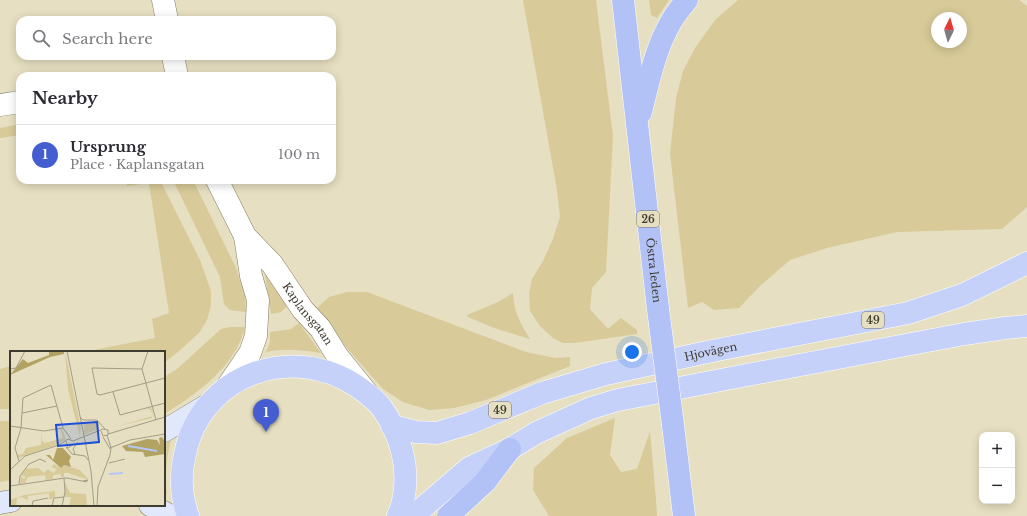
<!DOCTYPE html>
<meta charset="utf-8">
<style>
body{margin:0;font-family:"Libre Baskerville",serif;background:#f7f7f7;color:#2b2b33}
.controls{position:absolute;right:12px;bottom:12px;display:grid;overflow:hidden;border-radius:8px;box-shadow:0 2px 10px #0003}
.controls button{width:36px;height:36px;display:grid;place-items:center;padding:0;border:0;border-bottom:1px solid #e1e1e2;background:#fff;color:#2b2b33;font:20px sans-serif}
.compass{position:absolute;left:931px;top:12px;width:36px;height:36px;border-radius:50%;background:#fff;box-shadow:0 2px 10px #0003;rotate:5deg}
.you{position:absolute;left:632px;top:352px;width:14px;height:14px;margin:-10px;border:3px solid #fff;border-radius:50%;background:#1a73e8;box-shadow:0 0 0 6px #1a73e833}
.badge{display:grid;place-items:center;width:26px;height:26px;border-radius:50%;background:#445dd0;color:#fff;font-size:13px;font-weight:700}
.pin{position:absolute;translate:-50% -33px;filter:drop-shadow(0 1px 2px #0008)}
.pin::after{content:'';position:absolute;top:21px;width:14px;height:12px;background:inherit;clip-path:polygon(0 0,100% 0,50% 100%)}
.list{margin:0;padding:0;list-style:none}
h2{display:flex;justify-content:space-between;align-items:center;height:52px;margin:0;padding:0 16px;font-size:17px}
h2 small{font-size:13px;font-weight:400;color:#7c7c81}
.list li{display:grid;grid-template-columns:26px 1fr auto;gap:12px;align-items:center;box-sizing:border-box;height:60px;padding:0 16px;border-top:1px solid #e1e1e2}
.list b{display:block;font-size:15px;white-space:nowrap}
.list p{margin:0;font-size:13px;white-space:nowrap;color:#7c7c81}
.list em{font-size:13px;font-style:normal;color:#7c7c81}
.icon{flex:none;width:22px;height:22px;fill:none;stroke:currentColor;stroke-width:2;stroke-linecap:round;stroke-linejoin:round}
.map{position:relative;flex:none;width:1027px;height:516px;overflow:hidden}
.search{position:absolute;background:#fff;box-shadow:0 2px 10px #0003;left:16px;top:16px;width:320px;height:44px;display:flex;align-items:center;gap:10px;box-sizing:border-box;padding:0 14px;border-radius:12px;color:#7c7c81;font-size:15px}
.panel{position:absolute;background:#fff;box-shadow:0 2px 10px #0003;left:16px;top:72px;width:320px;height:112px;border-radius:12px}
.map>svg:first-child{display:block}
.green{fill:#d8cb99;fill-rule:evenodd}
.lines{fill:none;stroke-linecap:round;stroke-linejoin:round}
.minor-casing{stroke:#857e63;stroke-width:23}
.secondary-casing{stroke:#857e63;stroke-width:23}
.primary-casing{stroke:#fff;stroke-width:23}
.trunk-casing{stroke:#fff;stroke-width:23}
.minor{stroke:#fff;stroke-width:22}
.secondary{stroke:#e2e8fb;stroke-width:22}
.primary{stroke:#c5d1f8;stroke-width:22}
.trunk{stroke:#b2c2f6;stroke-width:22}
.trunk-bridge-casing{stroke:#fff;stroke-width:23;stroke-linecap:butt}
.trunk-bridge{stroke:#b2c2f6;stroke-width:22}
.labels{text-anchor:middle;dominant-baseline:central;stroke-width:3.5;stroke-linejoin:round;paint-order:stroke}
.shield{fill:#e6dfc1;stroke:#706c5b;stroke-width:1}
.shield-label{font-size:10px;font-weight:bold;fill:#3e3b2f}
.street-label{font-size:11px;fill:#3e3b2f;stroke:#e6dfc1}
.inset-river{fill:none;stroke:#b5c6f5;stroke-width:2}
.inset-road{fill:none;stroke:#a39d87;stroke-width:1}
.view{fill:#1d4ed8;fill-opacity:0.15;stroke:#1d4ed8;stroke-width:2}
.inset-edge{fill:none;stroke:#3e3b2f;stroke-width:2}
</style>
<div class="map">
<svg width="1027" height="516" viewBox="0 0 1027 516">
<rect width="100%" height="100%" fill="#e6dfc1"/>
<!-- green -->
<g class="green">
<path d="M523,0H596L613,136L606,272L592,288L590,309L608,329L621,318L637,330V334L575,343H563L553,338L540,326L530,311L529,293L532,279L543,261L553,239L560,217L557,190Z"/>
<path d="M649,0H669L657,18L651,15Z"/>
<path d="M738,0H1019L1027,6V207L1002,229L897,232L827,248L790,260L761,285L739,308L714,310L702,302L688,308L670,154L676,98L683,71L695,48L715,20ZM937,18H961V42H937Z"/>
<path d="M20,124V135L0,138V128Z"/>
<path d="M126,180H160L200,260L211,291V305L207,320L199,333L179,351L164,363V352H83L155,338L152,319L169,313L149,183L127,186Z"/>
<path d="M173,180H193L236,268L245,296L246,312L230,310L224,304L220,277Z"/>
<path d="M265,275L287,306L281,312L271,314Z"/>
<path d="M347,292H367L526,352L555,358L570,357V366L486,400L454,408L429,410L403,402L383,389L346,347L317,308L329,297Z"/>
<path d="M513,293C514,312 520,323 530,339L494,328L468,317L467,315L498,302Z"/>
<path d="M299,323L321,353C302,350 285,348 266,352L270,342V332L291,329Z"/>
<path d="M230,327H245C236,366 197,394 164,414V377L177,369L221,329Z"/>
<path d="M11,366V409H0V369Z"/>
<path d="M615,418L610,455L621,472L637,469L650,431L656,500L657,516H549L533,490L534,468L567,438Z"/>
<path d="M0,421H11V480L0,482Z"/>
<path d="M169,440L171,441C166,459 165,476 167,495L164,494V443Z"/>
</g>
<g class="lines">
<defs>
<g id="minor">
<path d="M163,0L167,20"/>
<path d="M173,56L177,76"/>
<path d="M0,105L20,102"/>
<path id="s1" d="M217,180L245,236L272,264L303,310L320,328L338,357L367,393"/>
<path d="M227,387L250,353L256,336L258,300L251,276L245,236"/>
</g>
<g id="secondary">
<path d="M164,431L209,404"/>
<path d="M0,503L11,501"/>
<path d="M150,505L171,516"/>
</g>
<g id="primary">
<path id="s2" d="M392,426L416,432L437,433L470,423L542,393L606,374L712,351L908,313L962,295L1027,263"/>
<path d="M188,516C181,496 180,474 185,454C201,374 293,342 358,387C366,393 375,399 381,407C388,416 393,426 397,436C407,461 409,491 398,516"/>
<path d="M413,516L469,468L510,449L536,433L591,408L618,400L726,379L964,334L1005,328L1027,326"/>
</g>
<g id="trunk">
<path id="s3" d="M623,0L658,309"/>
<path d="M641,112C649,80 655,49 672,20C676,13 682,6 687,0"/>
<path d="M673,425L684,516"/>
<path d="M448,516L485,482L510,449"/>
</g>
</defs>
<!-- minor casing -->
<use href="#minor" class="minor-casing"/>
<!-- secondary casing -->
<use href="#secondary" class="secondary-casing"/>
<!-- primary casing -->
<use href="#primary" class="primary-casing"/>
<!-- trunk casing -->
<use href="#trunk" class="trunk-casing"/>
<!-- minor -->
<use href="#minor" class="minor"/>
<!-- secondary -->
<use href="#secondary" class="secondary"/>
<!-- primary -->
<use href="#primary" class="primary"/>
<!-- trunk -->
<use href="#trunk" class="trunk"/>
<defs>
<path id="trunk-bridge" d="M658,309L673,425"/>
</defs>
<!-- trunk-bridge casing -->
<use href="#trunk-bridge" class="trunk-bridge-casing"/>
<!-- trunk-bridge -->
<use href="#trunk-bridge" class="trunk-bridge"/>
</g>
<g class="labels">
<!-- shield labels -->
<g class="shield">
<rect x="637" y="211" width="22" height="16" rx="3"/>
<rect x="862" y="312" width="22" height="16" rx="3"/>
<rect x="489" y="402" width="22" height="16" rx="3"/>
</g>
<g class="shield-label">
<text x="648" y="219">26</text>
<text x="873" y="320">49</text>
<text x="500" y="410">49</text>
</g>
<!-- street labels -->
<g class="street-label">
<text stroke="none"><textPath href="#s3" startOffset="272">Östra leden</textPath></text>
<text stroke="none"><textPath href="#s1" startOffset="163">Kaplansgatan</textPath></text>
<text stroke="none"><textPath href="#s2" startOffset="332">Hjovägen</textPath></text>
</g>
</g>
<!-- overview -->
<g transform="translate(10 351)">
<rect width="155" height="155" fill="#e6dfc1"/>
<path d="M55,0L71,78L70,86L58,38ZM140,57L142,58L143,64L142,67L108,75L143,65L141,59L137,58ZM86,70L89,73L88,78L74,84V73ZM52,78L56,88L47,94L45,91L46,94L8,107L7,104L13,103L16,97L31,94L32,81V90L35,92L53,87L51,79L43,81ZM44,113L50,117L54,114L70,119L78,128L79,129L58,122H54V126H51V123L43,124V128L36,129L35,124L18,126L15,132L10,133L11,125L14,128L16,126L11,124L16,118L28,117L34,122L38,118L43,122L47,118L41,116ZM55,131L60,142L76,143L77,155H59L61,146H55ZM45,140V146L42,148H39V142L18,145V149L11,146L7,147L6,155H0V149L14,144Z" fill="#d8cb99"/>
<path d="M39,0H54V3L40,6L0,24L13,8L18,12L39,4ZM152,86L155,91V103L135,106L133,101L116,100L112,95L137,88L147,89L150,94L149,87ZM47,97H53L61,106L59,110L61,116L54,114L51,117L36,104H40L43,109Z" fill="#b3a362"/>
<path class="inset-river" d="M118,95L147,100M99,123L113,122"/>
<path class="inset-road" d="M57,0L81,120L84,155M138,0L132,18L146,69M0,18L6,17L15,0M132,18L82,17L87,43L90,44L155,27M103,41L110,64L155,52M12,62L47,55M70,66L73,69H87L95,78M0,75L34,80L53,77M98,83L155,66M93,86L100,98M56,90L58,97L64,93M63,90L93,78L98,79V84L93,85L91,80M56,96L62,103L75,105L78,109M100,97L120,89L155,83M65,103L63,98L68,91M9,110L5,97L11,77L13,47L41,34L53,77L61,88M99,112L115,108M0,119L15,105L49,94L58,88L63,90M9,133L10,125L19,113L30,108L36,111M0,135L55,127H57L72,130H73L76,131L78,129L73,130M22,155L23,150L38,147M42,155L44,147L54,146M52,155L55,141L54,127M87,155L88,136L100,104L101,97L97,84"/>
<path class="view" d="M87,71L89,91L48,95L46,74Z"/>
<rect width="155" height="155" class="inset-edge"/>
</g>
</svg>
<div class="controls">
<button>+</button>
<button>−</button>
</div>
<svg class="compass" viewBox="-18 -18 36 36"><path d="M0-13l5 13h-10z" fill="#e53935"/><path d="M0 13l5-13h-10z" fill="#7c7c81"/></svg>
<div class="you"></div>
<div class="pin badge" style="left:266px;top:432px">1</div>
<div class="search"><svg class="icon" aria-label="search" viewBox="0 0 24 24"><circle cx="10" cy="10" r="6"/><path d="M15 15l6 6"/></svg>Search here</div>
<section class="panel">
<h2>Nearby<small></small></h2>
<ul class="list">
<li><span class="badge">1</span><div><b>Ursprung</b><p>Place · Kaplansgatan</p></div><em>100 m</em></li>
</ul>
</section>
</div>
